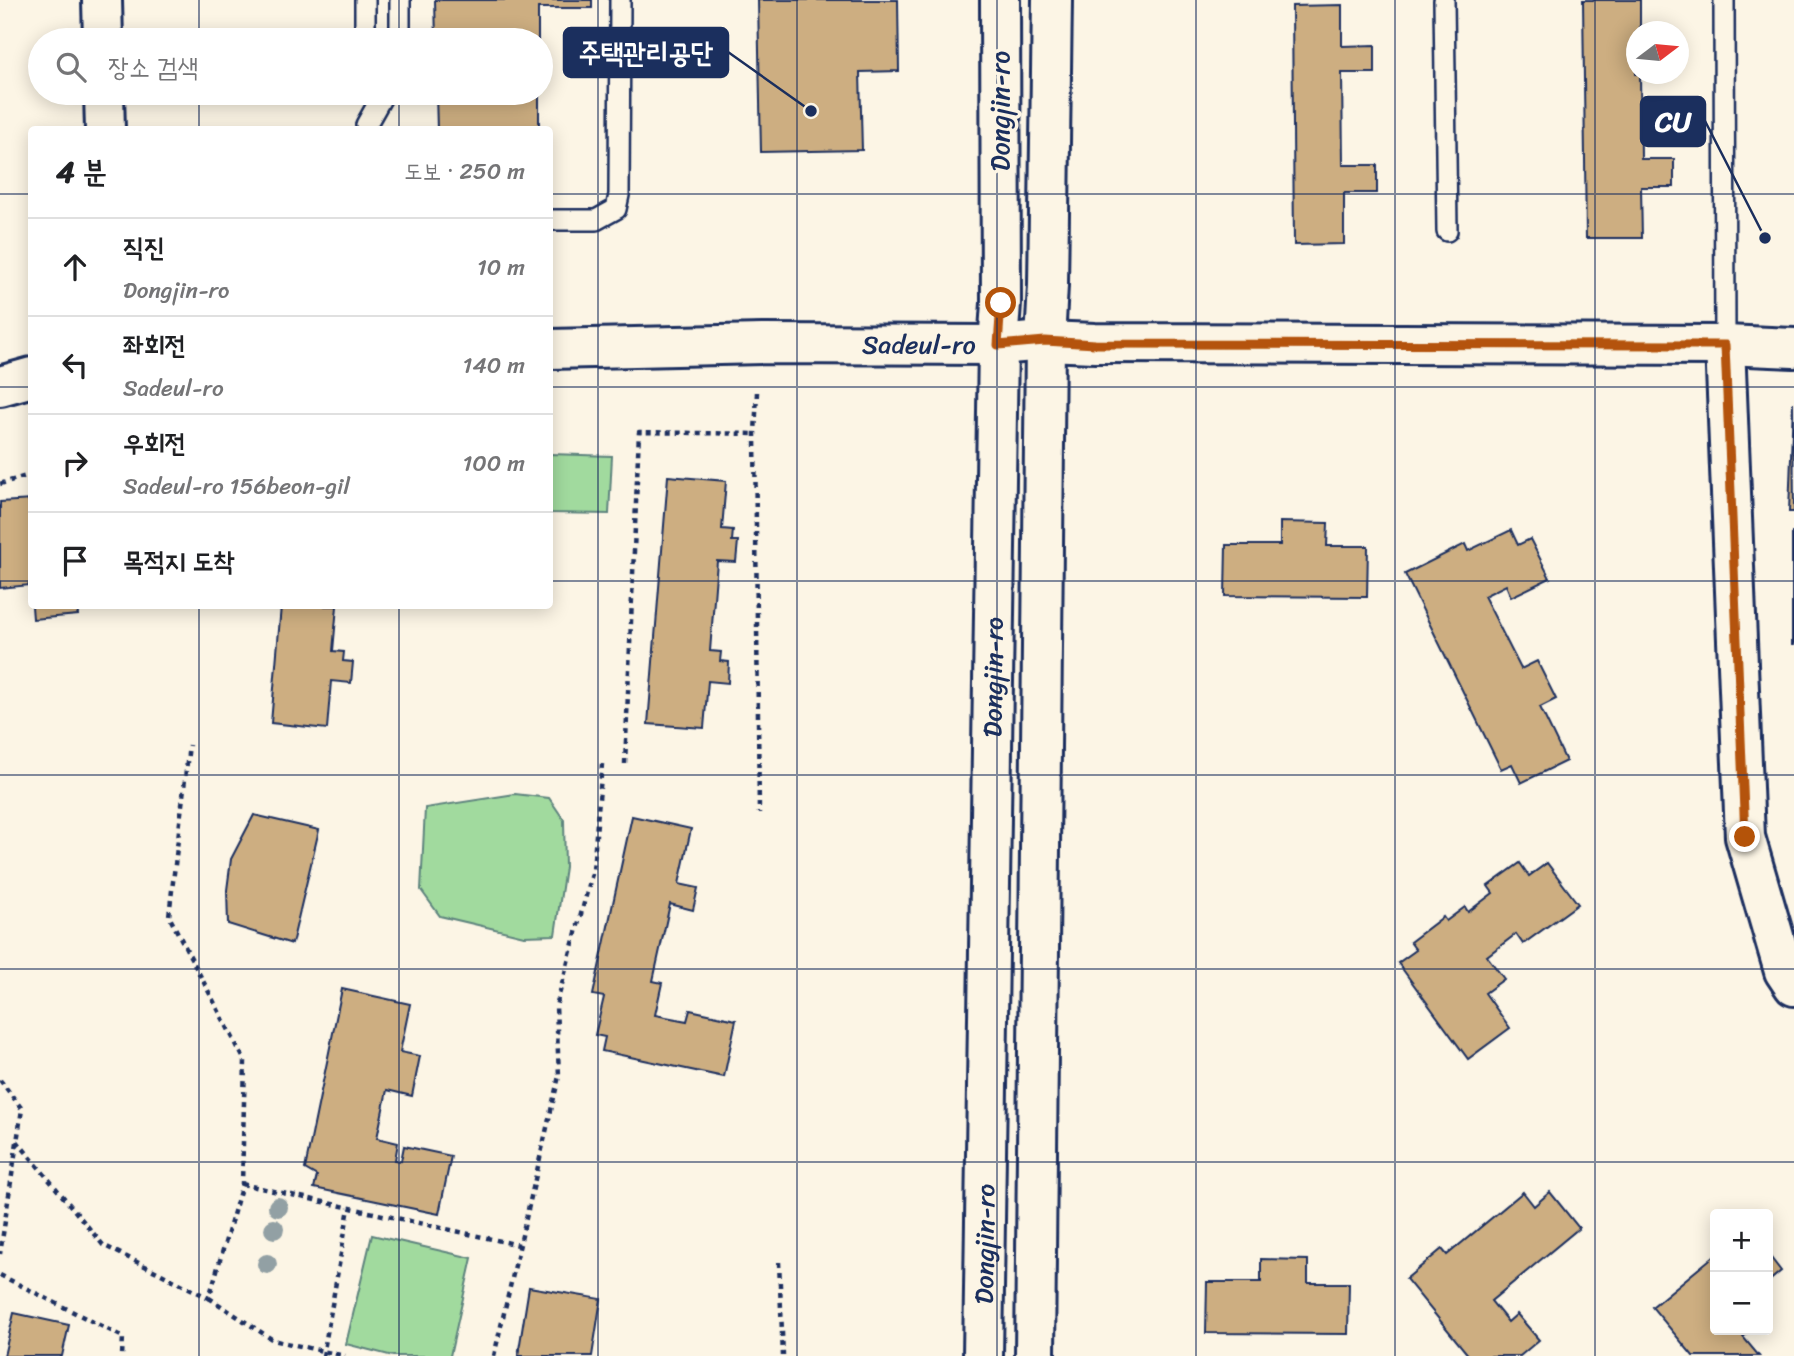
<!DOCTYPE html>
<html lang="ko">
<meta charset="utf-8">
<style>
body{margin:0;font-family:Sriracha,"Poor Story",sans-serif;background:#f2f2f2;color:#202124}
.controls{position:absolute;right:21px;bottom:21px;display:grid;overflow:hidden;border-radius:7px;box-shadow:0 4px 18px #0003}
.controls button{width:63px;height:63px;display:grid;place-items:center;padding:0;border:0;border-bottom:2px solid #e0e0e0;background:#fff;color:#202124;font:35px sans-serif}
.compass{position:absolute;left:1626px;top:21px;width:63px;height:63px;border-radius:50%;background:#fff;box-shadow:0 4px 18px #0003;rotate:74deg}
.stop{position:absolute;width:21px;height:21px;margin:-16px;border:5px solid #b45309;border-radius:50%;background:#fff}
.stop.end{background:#b45309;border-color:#fff;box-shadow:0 2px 7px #0008}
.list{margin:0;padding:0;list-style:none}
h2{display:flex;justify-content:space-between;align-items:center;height:91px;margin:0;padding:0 28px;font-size:30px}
h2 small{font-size:23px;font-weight:400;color:#757577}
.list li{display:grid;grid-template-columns:46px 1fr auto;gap:21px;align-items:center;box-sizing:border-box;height:98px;padding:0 28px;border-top:2px solid #e0e0e0}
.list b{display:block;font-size:26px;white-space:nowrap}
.list p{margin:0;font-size:23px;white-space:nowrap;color:#757577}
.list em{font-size:23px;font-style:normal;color:#757577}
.icon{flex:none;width:38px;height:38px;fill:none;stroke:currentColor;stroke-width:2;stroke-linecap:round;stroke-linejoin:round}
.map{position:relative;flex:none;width:1794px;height:1356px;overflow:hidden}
.search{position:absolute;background:#fff;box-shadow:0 4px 18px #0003;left:28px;top:28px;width:525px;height:77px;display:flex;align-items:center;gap:18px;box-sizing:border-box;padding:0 24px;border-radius:38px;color:#757577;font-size:26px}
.panel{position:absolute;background:#fff;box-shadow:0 4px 18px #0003;left:28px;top:126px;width:525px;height:483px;border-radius:7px}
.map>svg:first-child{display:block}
.green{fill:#a1da9e;stroke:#5e847e;stroke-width:2}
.building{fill:#cdae81;stroke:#1b2f5e;stroke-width:2}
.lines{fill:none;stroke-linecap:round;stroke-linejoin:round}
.lane-casing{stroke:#1b2f5e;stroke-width:24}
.street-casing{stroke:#1b2f5e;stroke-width:44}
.secondary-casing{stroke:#1b2f5e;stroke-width:44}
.path{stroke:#1b2f5e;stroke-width:4.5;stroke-dasharray:5 5;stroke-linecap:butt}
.lane{stroke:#fcf5e5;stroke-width:19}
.street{stroke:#fcf5e5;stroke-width:38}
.secondary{stroke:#fcf5e5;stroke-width:38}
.tree{fill:#92a0a4}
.route{stroke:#b45309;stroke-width:9}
.grid{fill:none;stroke:#1b2f5e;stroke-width:2;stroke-opacity:0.55}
.labels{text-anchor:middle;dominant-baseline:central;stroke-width:7;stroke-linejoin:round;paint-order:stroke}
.street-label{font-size:26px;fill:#1b2f5e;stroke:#fcf5e5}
.leader{fill:none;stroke:#1b2f5e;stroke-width:2.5}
.callout-dot{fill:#1b2f5e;stroke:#fcf5e5;stroke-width:2.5}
.callout{fill:#1b2f5e;stroke:#1b2f5e;stroke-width:2.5}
.callout-label{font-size:28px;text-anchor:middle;font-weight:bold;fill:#fff}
</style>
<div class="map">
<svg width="1794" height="1356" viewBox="0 0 1794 1356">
<rect width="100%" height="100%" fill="#fcf5e5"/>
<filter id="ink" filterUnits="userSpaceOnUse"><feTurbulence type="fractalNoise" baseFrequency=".0143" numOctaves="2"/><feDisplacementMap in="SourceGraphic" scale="14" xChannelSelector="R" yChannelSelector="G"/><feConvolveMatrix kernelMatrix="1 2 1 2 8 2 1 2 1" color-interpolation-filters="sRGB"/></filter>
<g filter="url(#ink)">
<!-- green -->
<g class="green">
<path d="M550,454L612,456L609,514L550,513Z"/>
<path d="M515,794L549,798L564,820L565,867L555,935L524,936L440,916L421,890L425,808Z"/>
<path d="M372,1235L472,1258L450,1356H393L346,1344Z"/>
</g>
<!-- building -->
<g class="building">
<path d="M435,0H592V8H538V40H436Z"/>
<path d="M758,0H898L899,71L860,72L862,150L761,152Z"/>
<path d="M1583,0H1640V32H1636V74H1640L1641,159H1674V187H1641L1642,238H1586Z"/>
<path d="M1342,5V46L1375,45V73H1342L1343,165H1377V193H1344V244L1294,245L1292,6Z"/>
<path d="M436,93H539V130H437Z"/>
<path d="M1793,402L1794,512H1789Z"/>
<path d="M668,476L726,481L722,529L733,530L732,541H738L736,562L717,561L710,651L721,652L720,661L729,662L728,683L708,681L704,728L648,724Z"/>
<path d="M32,500V602L30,585L0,588V502Z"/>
<path d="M1280,522L1328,523L1327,546H1368L1367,597L1225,596L1226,545H1280Z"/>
<path d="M1511,530L1518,545L1530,539L1550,578L1511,597L1506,585L1484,596L1521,669L1537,661L1556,699L1540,707L1566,761L1521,783L1512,764L1501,769L1405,574L1465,544L1468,551Z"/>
<rect x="1792" y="533" width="2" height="112"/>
<path d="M32,606H77L78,615L33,619Z"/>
<path d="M281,606H337L333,651L344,652L343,661L353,662L351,683L331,681L327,729L271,723Z"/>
<path d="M254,815L319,830L292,944L228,924L227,890L231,859Z"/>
<path d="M632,816L691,829L679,884L698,888L693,910L670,904L653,981L662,983L655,1015L687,1021L690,1010L736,1020L724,1077L602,1051L605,1037L595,1035L604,997L593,995Z"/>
<path d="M1520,863L1529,876L1547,863L1578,904L1523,944L1516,934L1487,956L1504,979L1485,993L1510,1028L1468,1059L1398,963L1416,950L1410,942L1443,917L1446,921L1465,907L1468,912L1493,893L1488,886Z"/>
<path d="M342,989L410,1004L400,1052L420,1056L412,1096L387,1090L377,1138L398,1143L395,1160L401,1161L404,1146L451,1156L439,1214L314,1188L317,1176L305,1169Z"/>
<path d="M1523,1192L1534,1206L1550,1192L1579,1228L1491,1301L1508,1322L1517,1314L1539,1340L1520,1356H1469L1406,1279L1442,1249L1447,1255Z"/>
<path d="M1768,1254L1781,1271L1768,1282Z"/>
<path d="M1715,1255V1330H1752L1743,1337L1759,1356H1693L1652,1307Z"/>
<path d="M1261,1259L1308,1260V1283H1349L1348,1334L1206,1333L1207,1282H1261Z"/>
<path d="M529,1287L601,1299L592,1356H518Z"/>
<path d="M14,1313L69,1325L62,1356H4Z"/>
</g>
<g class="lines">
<defs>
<g id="lane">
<path d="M365,0V40"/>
<path d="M1444,0L1447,231"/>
<path d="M1724,0L1725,345"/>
<path d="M400,40V0"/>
<path d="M366,125L384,93"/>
<path d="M550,220H596L616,209L619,195L620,0"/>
</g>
<g id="street">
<path d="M102,0L103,40"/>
<path d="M104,93L105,130"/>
<path d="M1725,345L1745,837L1784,971L1794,986"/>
</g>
<g id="secondary">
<path id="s1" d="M550,349L762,344L998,345L1045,341L1095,343L1725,345L1794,348"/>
<path d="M0,386L32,377"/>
<path id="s2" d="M983,1356L998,345L1001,303L1000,0"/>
<path d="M1035,1356L1045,341L1048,285L1052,0"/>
</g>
</defs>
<!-- lane casing -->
<use href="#lane" class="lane-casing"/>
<!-- street casing -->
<use href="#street" class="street-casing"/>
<!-- secondary casing -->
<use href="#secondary" class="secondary-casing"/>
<!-- path -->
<g class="path">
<path d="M757,392L755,434L759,813"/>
<path d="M0,484L32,474"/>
<path d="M625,764L639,432L755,434"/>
<path d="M0,1080L22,1109L0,1254"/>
<path d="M17,1141L103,1245L209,1298L242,1184L245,1061L169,916L189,745"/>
<path d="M242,1184L519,1245"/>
<path d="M779,1262L783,1356"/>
<path d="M0,1275L123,1337L122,1356"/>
<path d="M209,1298L273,1340L345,1356"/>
<path d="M323,1356L349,1208"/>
<path d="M494,1356L559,1076L556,1006L593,870L602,764"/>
</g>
<!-- lane -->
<use href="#lane" class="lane"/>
<!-- street -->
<use href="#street" class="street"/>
<!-- secondary -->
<use href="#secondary" class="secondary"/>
</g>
<!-- trees -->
<g class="tree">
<circle cx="278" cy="1207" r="10"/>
<circle cx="274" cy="1229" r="10"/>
<circle cx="267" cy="1264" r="10"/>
</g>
</g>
<g class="lines" filter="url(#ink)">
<!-- route -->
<path class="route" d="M1001,303L998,345L1045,341L1095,344L1725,345L1745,837"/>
</g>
<!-- grid -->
<path class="grid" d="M199,0V40M399,0V40M598,0V1356M797,0V1356M997,0V1356M1196,0V1356M1395,0V1356M1595,0V1356M199,93V130M399,93V130M0,194H32M550,194H1794M0,387H32M550,387H1794M0,581H32M550,581H1794M199,606V1356M399,606V1356M0,775H1794M0,969H1794M0,1162H1794"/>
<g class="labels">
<!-- street labels -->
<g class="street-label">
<text transform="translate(1000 111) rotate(-90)">Dongjin-ro</text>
<text stroke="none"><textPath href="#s1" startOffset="369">Sadeul-ro</textPath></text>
<text stroke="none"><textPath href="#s2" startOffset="679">Dongjin-ro</textPath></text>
<text stroke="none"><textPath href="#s2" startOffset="112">Dongjin-ro</textPath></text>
</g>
</g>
<!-- callouts -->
<path class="leader" d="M811 111L728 52M1765 238L1705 121"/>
<g class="callout-dot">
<circle cx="811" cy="111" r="7"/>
<circle cx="1765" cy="238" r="7"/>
</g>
<g class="callout">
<rect x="564" y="28" width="164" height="49" rx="7"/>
<rect x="1641" y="97" width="64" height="49" rx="7"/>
</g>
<g class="callout-label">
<text x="646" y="62">주택관리공단</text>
<text x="1673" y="131">CU</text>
</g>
</svg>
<div class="controls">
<button>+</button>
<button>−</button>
</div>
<svg class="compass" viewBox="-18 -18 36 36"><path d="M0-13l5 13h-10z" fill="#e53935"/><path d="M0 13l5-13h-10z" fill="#757577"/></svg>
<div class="stop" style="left:1001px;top:303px"></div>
<div class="stop end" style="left:1745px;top:837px"></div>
<div class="search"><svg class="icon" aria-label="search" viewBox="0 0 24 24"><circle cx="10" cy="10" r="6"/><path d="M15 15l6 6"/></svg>장소 검색</div>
<section class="panel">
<h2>4 분<small>도보 · 250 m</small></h2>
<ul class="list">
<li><svg class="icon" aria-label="ahead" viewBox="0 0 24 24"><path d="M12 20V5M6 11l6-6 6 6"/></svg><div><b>직진</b><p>Dongjin-ro</p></div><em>10 m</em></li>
<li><svg class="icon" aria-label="left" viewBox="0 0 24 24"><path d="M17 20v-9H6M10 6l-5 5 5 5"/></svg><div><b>좌회전</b><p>Sadeul-ro</p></div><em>140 m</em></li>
<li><svg class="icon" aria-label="right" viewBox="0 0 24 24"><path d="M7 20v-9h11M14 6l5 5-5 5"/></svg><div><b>우회전</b><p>Sadeul-ro 156beon-gil</p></div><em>100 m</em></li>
<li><svg class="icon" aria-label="arrive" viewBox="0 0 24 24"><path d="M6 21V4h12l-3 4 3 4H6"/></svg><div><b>목적지 도착</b></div></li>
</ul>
</section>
</div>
